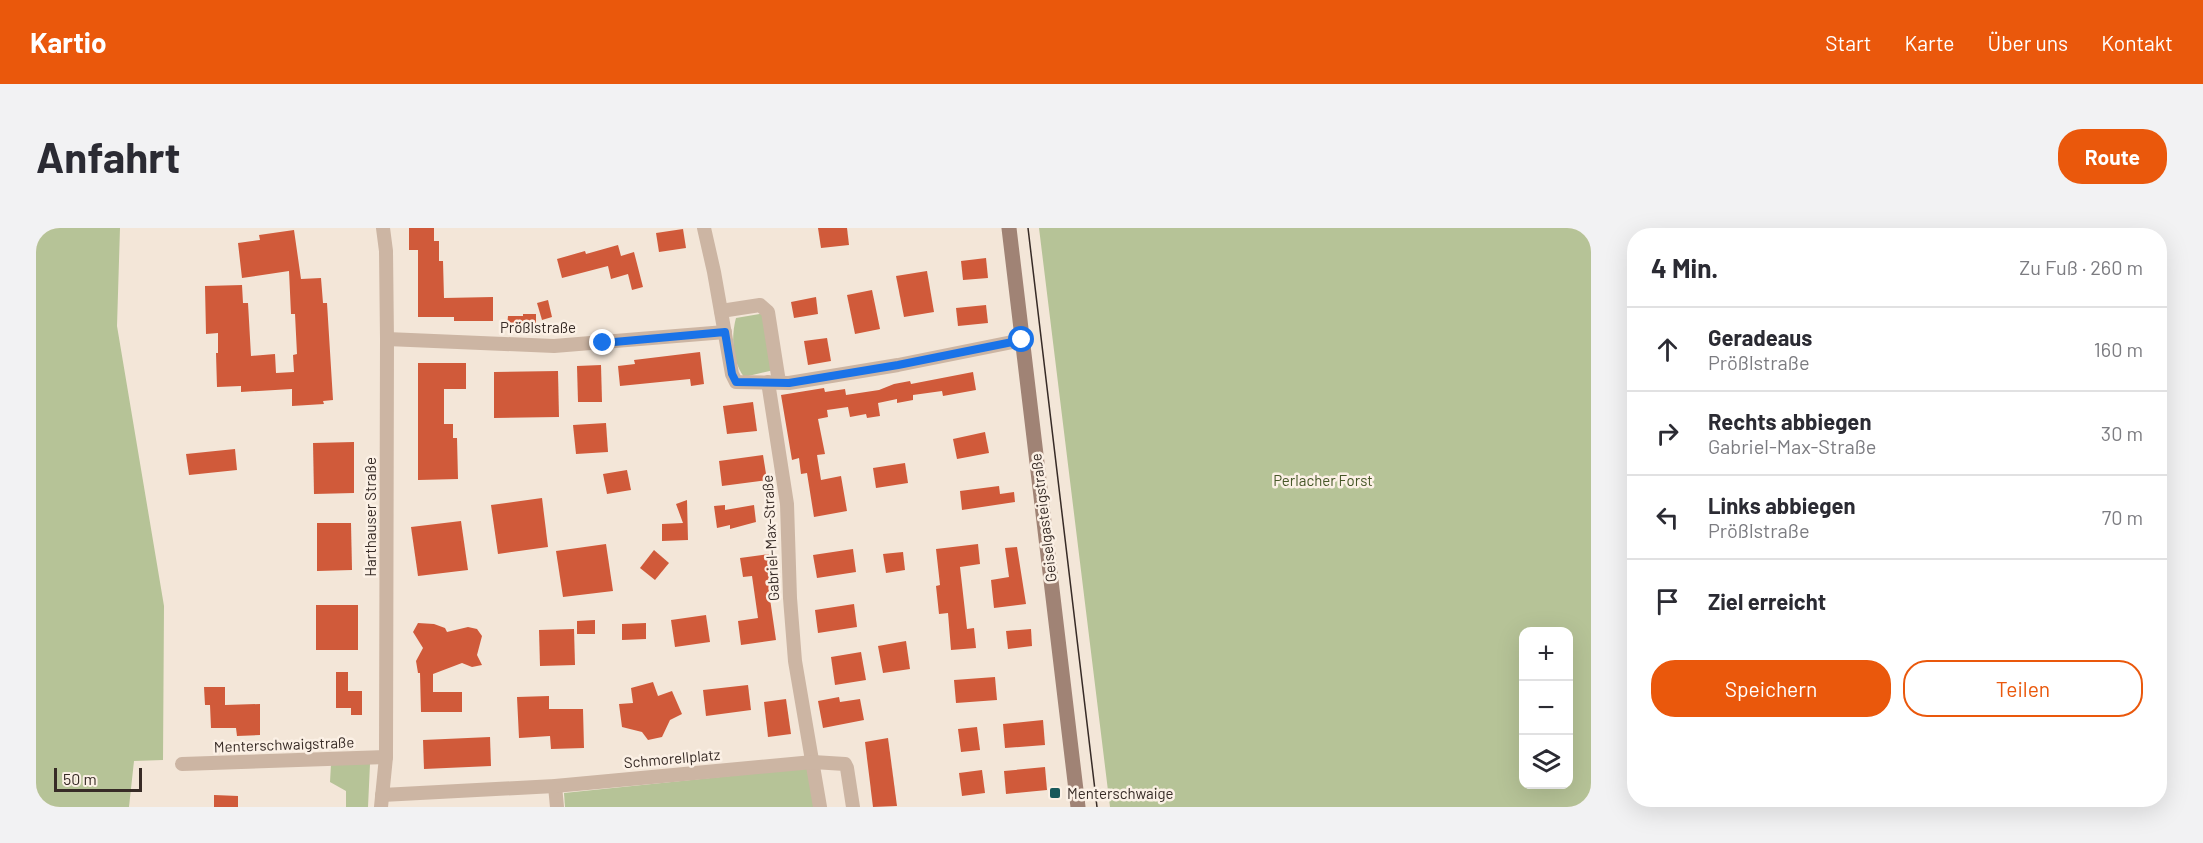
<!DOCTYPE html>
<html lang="de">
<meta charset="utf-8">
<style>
body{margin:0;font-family:Barlow,sans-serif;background:#f2f2f3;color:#2b2b33}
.controls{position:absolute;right:18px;bottom:18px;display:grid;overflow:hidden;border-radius:12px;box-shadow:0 6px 24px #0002}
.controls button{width:54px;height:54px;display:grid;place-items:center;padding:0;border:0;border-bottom:2px solid #e1e1e2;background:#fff;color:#2b2b33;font:30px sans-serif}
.scale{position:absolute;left:18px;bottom:15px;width:88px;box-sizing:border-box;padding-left:6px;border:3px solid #372b26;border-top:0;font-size:16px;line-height:21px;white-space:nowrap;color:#372b26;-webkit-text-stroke:4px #fbf0e5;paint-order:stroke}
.stop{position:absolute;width:18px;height:18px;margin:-14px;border:4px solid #1a73e8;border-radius:50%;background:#fff}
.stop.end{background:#1a73e8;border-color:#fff;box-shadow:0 2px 6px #0008}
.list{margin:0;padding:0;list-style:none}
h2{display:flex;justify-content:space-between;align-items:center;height:78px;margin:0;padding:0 24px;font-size:26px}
h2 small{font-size:20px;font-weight:400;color:#7c7c81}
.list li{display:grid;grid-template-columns:39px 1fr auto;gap:18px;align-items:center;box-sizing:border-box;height:84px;padding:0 24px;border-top:2px solid #e1e1e2}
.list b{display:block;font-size:22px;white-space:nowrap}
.list p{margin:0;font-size:20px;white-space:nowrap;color:#7c7c81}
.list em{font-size:20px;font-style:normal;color:#7c7c81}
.actions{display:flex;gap:12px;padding:18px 24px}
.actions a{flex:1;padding:14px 0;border:2px solid #ea580c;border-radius:24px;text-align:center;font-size:21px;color:#ea580c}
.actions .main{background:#ea580c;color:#fff}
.icon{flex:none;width:33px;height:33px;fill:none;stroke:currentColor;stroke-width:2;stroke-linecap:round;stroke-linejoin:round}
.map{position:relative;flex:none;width:1555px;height:579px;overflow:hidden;border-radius:24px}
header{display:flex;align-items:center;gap:36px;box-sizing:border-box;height:84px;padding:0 30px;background:#ea580c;color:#fff}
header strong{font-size:28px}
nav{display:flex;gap:33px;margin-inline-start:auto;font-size:21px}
.intro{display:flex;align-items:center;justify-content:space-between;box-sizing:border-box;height:144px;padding:0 36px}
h1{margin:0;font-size:42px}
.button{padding:15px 27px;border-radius:24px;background:#ea580c;color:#fff;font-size:21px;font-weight:700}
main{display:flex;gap:36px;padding:0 36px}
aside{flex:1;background:#fff;border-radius:24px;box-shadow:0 6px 24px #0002}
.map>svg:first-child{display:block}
.green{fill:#b6c397;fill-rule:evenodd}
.building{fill:#d05a3a}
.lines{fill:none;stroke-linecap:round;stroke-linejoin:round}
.street{stroke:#ccb5a3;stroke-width:14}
.secondary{stroke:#a08375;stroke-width:15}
.tram{stroke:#372b26;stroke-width:1.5}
.route{stroke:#1a73e8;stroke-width:8}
.poi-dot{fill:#18595b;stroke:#fbf0e5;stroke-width:2}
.labels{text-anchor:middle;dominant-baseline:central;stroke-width:5;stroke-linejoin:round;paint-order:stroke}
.street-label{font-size:15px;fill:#372b26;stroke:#fbf0e5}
.park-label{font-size:15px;fill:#475728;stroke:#fbf0e5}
.poi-label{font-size:15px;fill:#372b26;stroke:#fbf0e5;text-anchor:start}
</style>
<header>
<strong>Kartio</strong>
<nav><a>Start</a><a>Karte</a><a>Über uns</a><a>Kontakt</a></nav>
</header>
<div class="intro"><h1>Anfahrt</h1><a class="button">Route</a></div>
<main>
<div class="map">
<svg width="1555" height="579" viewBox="0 0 1555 579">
<rect width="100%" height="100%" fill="#f3e6d8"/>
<!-- green -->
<g class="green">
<path d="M0,0H84L81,98L128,378L127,532L98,533L93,579H0Z"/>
<path d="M1003,0H1555V579H1074ZM1488,404H1532V556H1488Z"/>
<path d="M729,85L738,142L708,149C696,133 695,108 700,90Z"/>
<path d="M295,536H334L332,579H310V563L294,554Z"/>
<path d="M773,540L778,579H529L528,565Z"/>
</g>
<!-- building -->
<g class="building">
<path d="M373,0H398V13H403V33H407L408,70L457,69V93H418V89H382V22H373Z"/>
<path d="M782,0H811L813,17L785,20Z"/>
<path d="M647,1L650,20L623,24L620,5Z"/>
<path d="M258,2L265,51L285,50L287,75H291L297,172L287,173L288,176L256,178V161L205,164V158L181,159L180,125H182V105L170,106L169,58L206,57L207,75H212L215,128L239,126L240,145L258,144L257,127L261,126L259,86H255L253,43L206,50L202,15L224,12L223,7Z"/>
<path d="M582,17L585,28L598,24L607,59L596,62L592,46L575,51L572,38L526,50L521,31L549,23L550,26Z"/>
<path d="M950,30L952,50L927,52L925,33Z"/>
<path d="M891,43L898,84L868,89L860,48Z"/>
<path d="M836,62L844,101L819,106L811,67Z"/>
<path d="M780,69L782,86L758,90L755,74Z"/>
<path d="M512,72L516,89L506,92L501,75Z"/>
<path d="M950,77L952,95L922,98L920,80Z"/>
<path d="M487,86H500V99L471,98L472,88H487Z"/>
<path d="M791,110L795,133L772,137L768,113Z"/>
<path d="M664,124L668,156L655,158L654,151L584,158L582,138L599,136L598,132Z"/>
<path d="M382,135H430V161H408V196H417V210H421L422,251L382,252Z"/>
<path d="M565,137L566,174H542L541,138Z"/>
<path d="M522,143L523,189L458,190V144Z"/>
<path d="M937,144L940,162L907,168L906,163L877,167V172L861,175V171L842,175L844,188L831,190L830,186L814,189L812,179L791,182L792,189L782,191L789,226L781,227L785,252L805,248L811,283L778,289L771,245L765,246L763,230L756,232L745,167L788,160L789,164L809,161L810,167L843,162L858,156L874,153L875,156Z"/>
<path d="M717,174L721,203L691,206L687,178Z"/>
<path d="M570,195L572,224L540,226L537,197Z"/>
<path d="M949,204L953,225L921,231L917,211Z"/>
<path d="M318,214V265L278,266L277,215Z"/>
<path d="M199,221L201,242L153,247L150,226Z"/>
<path d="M727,227L731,252L686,258L683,233Z"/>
<path d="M869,235L872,255L840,260L837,240Z"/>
<path d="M591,242L595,262L571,266L567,246Z"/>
<path d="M963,258L964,266L978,264L979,274L926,282L924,263Z"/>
<path d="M506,270L512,319L462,326L455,277Z"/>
<path d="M651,272L652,312L626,313V296L647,295L640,276Z"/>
<path d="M689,277V282L718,277L720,294L694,301V297L681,300L678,278Z"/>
<path d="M425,293L432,342L382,348L375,299Z"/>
<path d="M281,295H315L316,342L281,343Z"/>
<path d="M570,316L577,363L527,369L520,323Z"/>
<path d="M942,316L944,336L924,339L931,401L938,400L940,420L915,422L912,385L903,386L900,358L904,357L900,321Z"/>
<path d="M981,319L990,376L958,380L955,352L973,349L969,320Z"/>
<path d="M817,321L820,344L781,350L777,327Z"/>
<path d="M618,322L633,335L619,352L604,340Z"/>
<path d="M867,324L869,342L850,345L847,326Z"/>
<path d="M733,326L738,370L734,371L740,412L705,417L702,393L722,390L716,348L707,349L704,330Z"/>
<path d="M818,376L821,399L782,405L779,382Z"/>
<rect x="280" y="377" width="42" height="45"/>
<path d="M670,387L674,414L639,419L635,392Z"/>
<path d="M559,392V406H541V393Z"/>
<path d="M382,395L398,396L409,400L411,404L432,399L441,401L446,408L441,427L446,437L436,439L426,435L397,446V464H426V484H385L384,445H382L380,433L387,420L377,404Z"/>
<path d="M610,395V411L586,412V396Z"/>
<path d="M538,401L539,437L504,438L503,402Z"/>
<path d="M995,401L996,418L972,421L970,403Z"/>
<path d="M870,413L874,441L847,445L842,418Z"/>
<path d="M825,424L830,452L799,457L795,429Z"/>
<path d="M300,444H312V463H326V487H315V480H300Z"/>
<path d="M959,449L961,472L920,475L918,452Z"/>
<path d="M617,454L622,468L636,463L646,486L634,492L626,509L612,512L606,504L586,499L583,476L597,475L595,460Z"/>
<path d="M712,457L715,482L670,488L667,462Z"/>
<path d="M168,459H189V477L224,476V507L201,508L200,500H175L174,477H169Z"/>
<path d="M513,468V481H547L548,520L515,521L514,508L483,510L481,469Z"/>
<path d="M803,469L804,474L824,471L828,492L787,500L782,473Z"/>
<path d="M750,471L755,506L732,509L728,474Z"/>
<path d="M1007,492L1009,517L969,520L967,496Z"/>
<path d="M941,499L944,522L925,524L922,501Z"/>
<path d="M454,509L455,538L388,541L387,512Z"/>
<path d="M852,510L861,578L837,579L829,514Z"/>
<path d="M1009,539L1011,562L970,566L968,543Z"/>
<path d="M946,542L949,565L926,568L923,545Z"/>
<path d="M178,567L202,568V579H178Z"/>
</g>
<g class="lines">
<!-- street -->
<g class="street">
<path d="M668,0L678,44L696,146L700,154L753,155L862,137L986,112"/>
<path d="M685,83L724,77L732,84L743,154"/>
<path d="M351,111L518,118L689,104"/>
<path d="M732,154L751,276L754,370L759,433L784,579"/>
<path d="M146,536L350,529"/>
<path d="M519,558L521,579"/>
<path d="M346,567L519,558L777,534L809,536L811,540L817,579"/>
<path d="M345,579L350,529L351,111L350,23L347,0"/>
</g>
<!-- secondary -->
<path class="secondary" d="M973,0L1042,579"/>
<!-- tram -->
<path class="tram" d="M992,0L1061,579"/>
</g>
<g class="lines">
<!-- route -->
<path class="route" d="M567,115L689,104L696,146L700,154L753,155L862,137L986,112"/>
</g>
<!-- markers -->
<rect class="poi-dot" x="1013" y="559" width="12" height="12" rx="3"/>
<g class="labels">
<!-- street labels -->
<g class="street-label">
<text x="502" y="99">Prößlstraße</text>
<text transform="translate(334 289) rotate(-90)">Harthauser Straße</text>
<text transform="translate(1007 290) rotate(-97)">Geiselgasteigstraße</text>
<text transform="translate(734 310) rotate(-93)">Gabriel-Max-Straße</text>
<text transform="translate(248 516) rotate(-2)">Menterschwaigstraße</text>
<text transform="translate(636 530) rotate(-5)">Schmorellplatz</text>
</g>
<!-- park labels -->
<g class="park-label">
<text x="1287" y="252">Perlacher Forst</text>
</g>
<!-- poi labels -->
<g class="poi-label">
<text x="1031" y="565">Menterschwaige</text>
</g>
</g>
</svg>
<div class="controls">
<button>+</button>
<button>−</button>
<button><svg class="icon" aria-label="layers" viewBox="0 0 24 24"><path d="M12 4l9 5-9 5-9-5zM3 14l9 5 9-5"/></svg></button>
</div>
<div class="scale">50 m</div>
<div class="stop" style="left:986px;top:112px"></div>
<div class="stop end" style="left:567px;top:115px"></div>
</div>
<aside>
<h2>4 Min.<small>Zu Fuß · 260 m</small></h2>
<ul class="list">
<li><svg class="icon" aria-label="ahead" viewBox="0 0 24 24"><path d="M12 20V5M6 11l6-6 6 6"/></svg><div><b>Geradeaus</b><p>Prößlstraße</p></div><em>160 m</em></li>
<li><svg class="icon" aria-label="right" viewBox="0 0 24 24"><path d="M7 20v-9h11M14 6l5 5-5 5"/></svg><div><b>Rechts abbiegen</b><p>Gabriel-Max-Straße</p></div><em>30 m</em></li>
<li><svg class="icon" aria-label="left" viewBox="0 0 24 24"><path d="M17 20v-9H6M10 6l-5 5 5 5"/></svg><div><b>Links abbiegen</b><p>Prößlstraße</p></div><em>70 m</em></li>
<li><svg class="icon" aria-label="arrive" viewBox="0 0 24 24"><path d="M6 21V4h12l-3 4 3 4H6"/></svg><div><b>Ziel erreicht</b></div></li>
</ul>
<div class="actions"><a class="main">Speichern</a><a>Teilen</a></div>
</aside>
</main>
